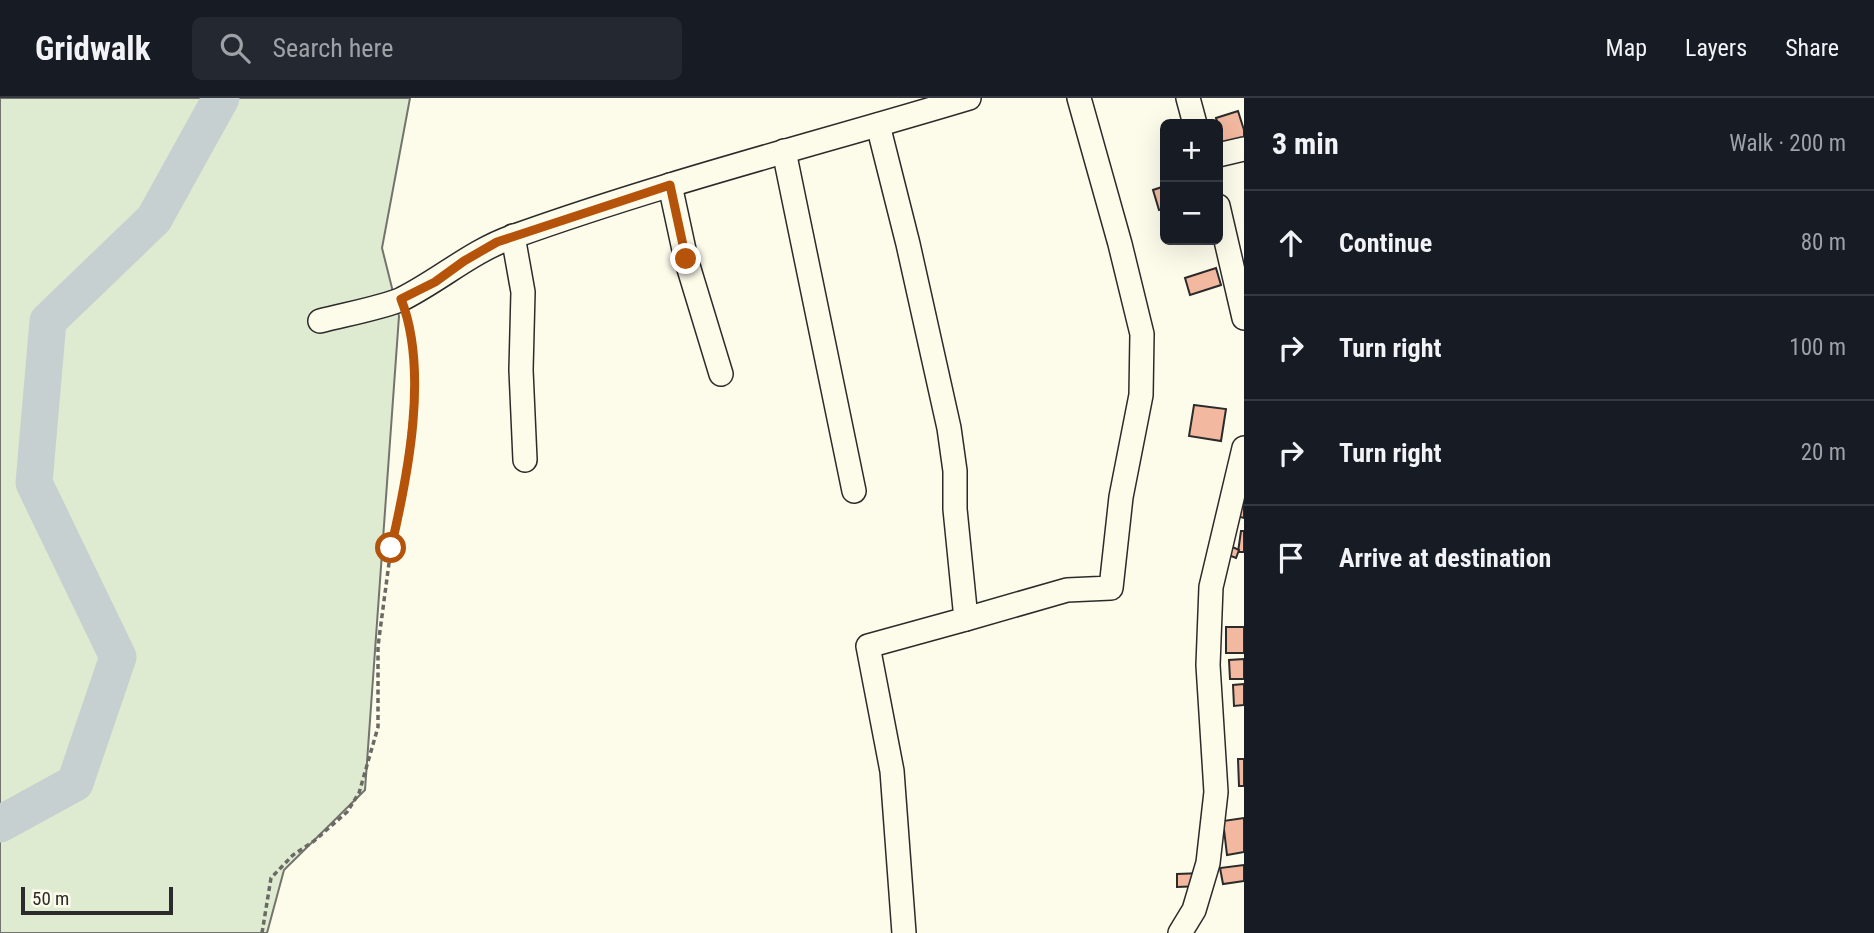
<!DOCTYPE html>
<meta charset="utf-8">
<style>
body{margin:0;font-family:"Roboto Condensed",sans-serif;background:#242831;color:#f1f3f6}
.controls{position:absolute;right:21px;top:21px;display:grid;overflow:hidden;border-radius:10px;box-shadow:0 7px 28px #0002}
.controls button{width:63px;height:63px;display:grid;place-items:center;padding:0;border:0;border-bottom:2px solid #363941;background:#171b24;color:#f1f3f6;font:35px sans-serif}
.scale{position:absolute;left:21px;bottom:18px;width:152px;box-sizing:border-box;padding-left:7px;border:4px solid #2b2b2b;border-top:0;font-size:19px;line-height:24px;white-space:nowrap;color:#2b2b2b;-webkit-text-stroke:5px #fdfbea;paint-order:stroke}
.stop{position:absolute;width:21px;height:21px;margin:-16px;border:5px solid #b45309;border-radius:50%;background:#fff}
.stop.end{background:#b45309;border-color:#fff;box-shadow:0 2px 7px #0008}
.list{margin:0;padding:0;list-style:none}
h2{display:flex;justify-content:space-between;align-items:center;height:91px;margin:0;padding:0 28px;font-size:30px}
h2 small{font-size:23px;font-weight:400;color:#9ea1a6}
.list li{display:grid;grid-template-columns:46px 1fr auto;gap:21px;align-items:center;box-sizing:border-box;height:105px;padding:0 28px;border-top:2px solid #363941}
.list b{display:block;font-size:26px;white-space:nowrap}
.list em{font-size:23px;font-style:normal;color:#9ea1a6}
.icon{flex:none;width:38px;height:38px;fill:none;stroke:currentColor;stroke-width:2;stroke-linecap:round;stroke-linejoin:round}
.map{position:relative;flex:none;width:1244px;height:835px;overflow:hidden}
header{display:flex;align-items:center;gap:42px;box-sizing:border-box;height:98px;padding:0 35px;background:#171b24;border-bottom:2px solid #363941}
header strong{font-size:33px}
nav{display:flex;gap:38px;margin-inline-start:auto;font-size:24px}
.search{width:490px;height:63px;background:#242831;display:flex;align-items:center;gap:18px;box-sizing:border-box;padding:0 24px;border-radius:10px;color:#9ea1a6;font-size:26px}
main{display:flex}
aside{flex:1;background:#171b24}
.map>svg:first-child{display:block}
.green{fill:#deebd1;stroke:#74746e;stroke-width:2}
.lines{fill:none;stroke-linecap:round;stroke-linejoin:round}
.river{stroke:#c7d0d0;stroke-width:37}
.building{fill:#f2b8a0;stroke:#2b2b2b;stroke-width:2}
.minor-casing{stroke:#2b2b2b;stroke-width:26}
.path{stroke:#6a6964;stroke-width:3.5;stroke-dasharray:5 3.5;stroke-linecap:butt}
.minor{stroke:#fdfbea;stroke-width:23}
.route{stroke:#b45309;stroke-width:9}
</style>
<header>
<strong>Gridwalk</strong>
<div class="search"><svg class="icon" aria-label="search" viewBox="0 0 24 24"><circle cx="10" cy="10" r="6"/><path d="M15 15l6 6"/></svg>Search here</div>
<nav><a>Map</a><a>Layers</a><a>Share</a></nav>
</header>
<main>
<div class="map">
<svg width="1244" height="835" viewBox="0 0 1244 835">
<rect width="100%" height="100%" fill="#fdfbea"/>
<!-- green -->
<path class="green" d="M0,0H410L382,150L399,218L365,692L284,772L267,835H0Z"/>
<g class="lines">
<!-- river -->
<path class="river" d="M0,726L75,685L118,559L34,385L48,223L154,121L221,0"/>
</g>
<!-- building -->
<g class="building">
<path d="M1238,13L1244,32V45L1224,51L1216,20Z"/>
<path d="M1165,88V110L1159,112L1153,92Z"/>
<path d="M1216,170L1221,187L1190,197L1185,180Z"/>
<path d="M1194,307L1226,311L1221,343L1189,338Z"/>
<path d="M1244,401V420L1237,418Z"/>
<path d="M1241,433H1244V454H1238Z"/>
<path d="M1222,444L1239,452L1236,460L1218,453Z"/>
<rect x="1226" y="529" width="18" height="26"/>
<path d="M1244,561V581H1230L1229,562Z"/>
<path d="M1244,586V607L1234,608L1233,587Z"/>
<path d="M1238,661H1244V688H1239Z"/>
<path d="M1244,720V754L1227,757L1223,723Z"/>
<path d="M1244,767V783L1223,786L1220,770Z"/>
<path d="M1203,775V788L1177,789V776Z"/>
</g>
<g class="lines">
<defs>
<g id="minor">
<path d="M1188,0L1195,26"/>
<path d="M878,27L908,146L949,330L955,373V411L966,521L868,548L892,673L904,835"/>
<path d="M784,53L854,393"/>
<path d="M1218,57L1244,51"/>
<path d="M670,87L686,161L721,276"/>
<path d="M1218,108L1244,220"/>
<path d="M513,138L523,194L521,272L525,362"/>
<path d="M320,223C342,217 382,210 402,201C440,182 472,153 512,139C662,85 816,46 969,0"/>
<path d="M966,521L1067,492L1111,490L1121,399L1141,297L1142,236L1120,146L1079,0"/>
<path d="M1180,835L1194,812L1208,765L1216,694L1208,567L1211,489L1244,350"/>
</g>
</defs>
<!-- minor casing -->
<use href="#minor" class="minor-casing"/>
<!-- path -->
<path class="path" d="M262,835L271,780L293,757L314,743L347,714L359,695L378,629V548L391,450L403,396L413,300V250L407,220"/>
<!-- minor -->
<use href="#minor" class="minor"/>
</g>
<g class="lines">
<!-- route -->
<path class="route" d="M391,450C408,377 429,272 401,201L435,184L464,163L497,144L670,87L686,161"/>
</g>
</svg>
<div class="controls">
<button>+</button>
<button>−</button>
</div>
<div class="scale">50 m</div>
<div class="stop" style="left:391px;top:450px"></div>
<div class="stop end" style="left:686px;top:161px"></div>
</div>
<aside>
<h2>3 min<small>Walk · 200 m</small></h2>
<ul class="list">
<li><svg class="icon" aria-label="ahead" viewBox="0 0 24 24"><path d="M12 20V5M6 11l6-6 6 6"/></svg><div><b>Continue</b></div><em>80 m</em></li>
<li><svg class="icon" aria-label="right" viewBox="0 0 24 24"><path d="M7 20v-9h11M14 6l5 5-5 5"/></svg><div><b>Turn right</b></div><em>100 m</em></li>
<li><svg class="icon" aria-label="right" viewBox="0 0 24 24"><path d="M7 20v-9h11M14 6l5 5-5 5"/></svg><div><b>Turn right</b></div><em>20 m</em></li>
<li><svg class="icon" aria-label="arrive" viewBox="0 0 24 24"><path d="M6 21V4h12l-3 4 3 4H6"/></svg><div><b>Arrive at destination</b></div></li>
</ul>
</aside>
</main>
